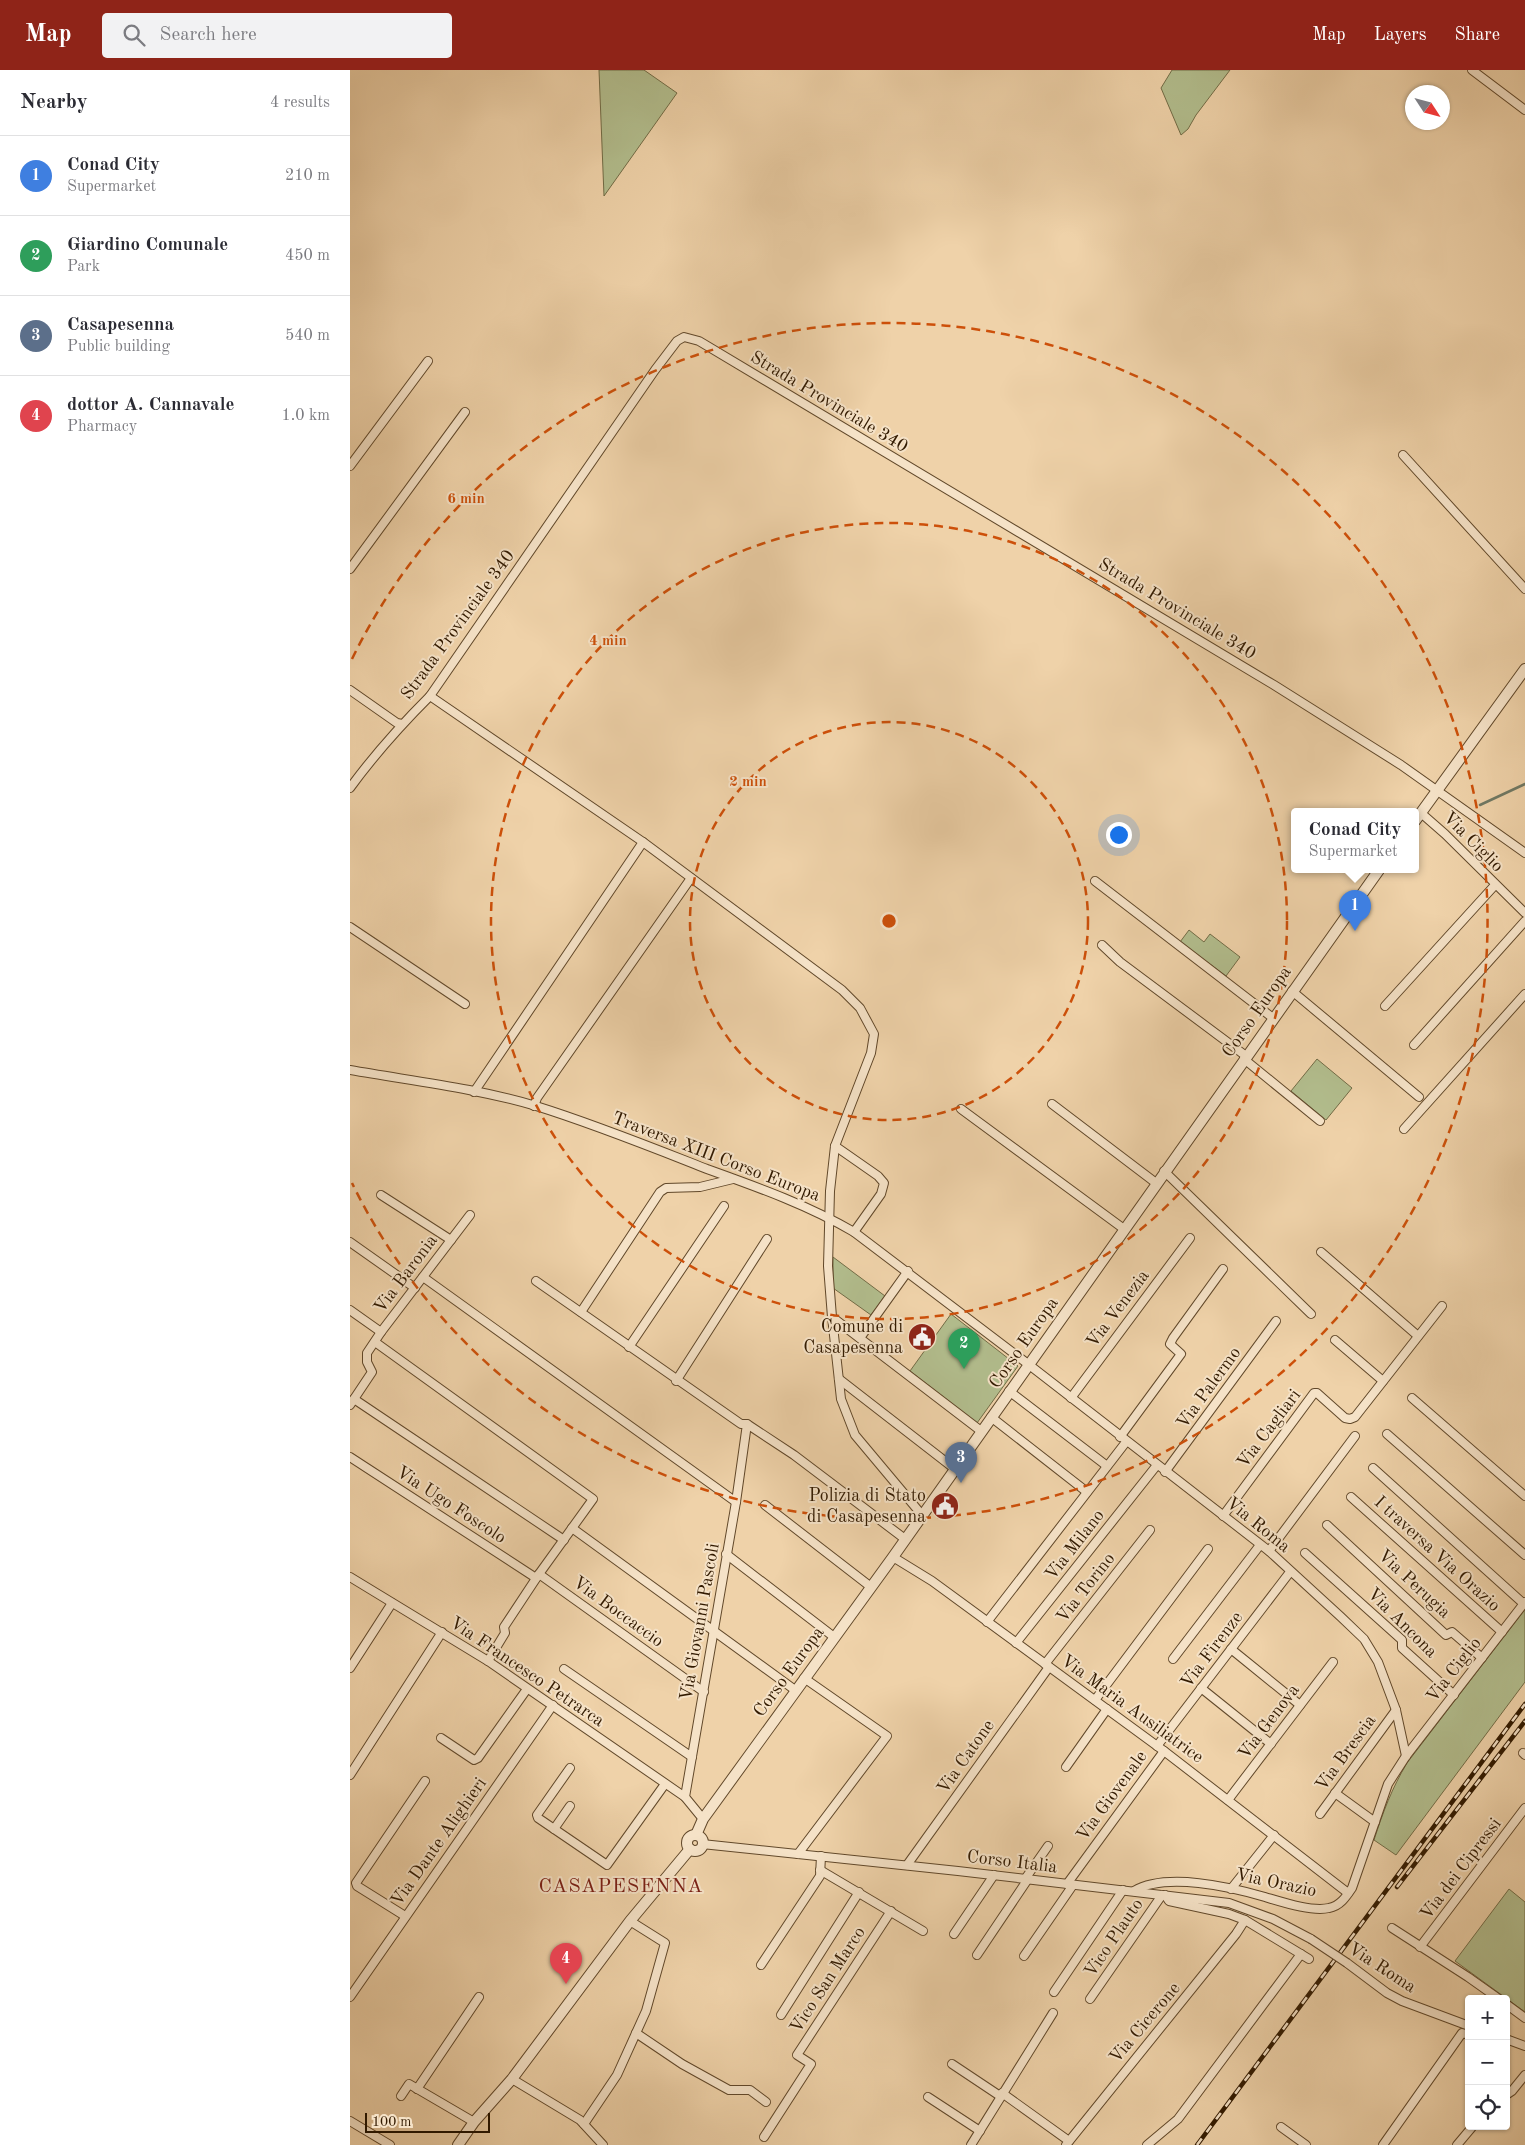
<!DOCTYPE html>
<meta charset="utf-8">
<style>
body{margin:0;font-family:"Old Standard TT",serif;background:#f2f2f3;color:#2b2b33}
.controls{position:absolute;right:15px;bottom:15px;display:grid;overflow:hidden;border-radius:5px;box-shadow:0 1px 4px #0004}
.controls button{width:45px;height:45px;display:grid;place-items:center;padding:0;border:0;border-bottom:1px solid #e1e1e2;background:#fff;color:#2b2b33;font:25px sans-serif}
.compass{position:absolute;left:1055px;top:15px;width:45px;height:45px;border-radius:50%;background:#fff;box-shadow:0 1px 4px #0004;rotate:126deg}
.scale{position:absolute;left:15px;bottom:12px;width:125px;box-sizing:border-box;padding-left:5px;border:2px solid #321a00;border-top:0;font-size:14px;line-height:18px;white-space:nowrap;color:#321a00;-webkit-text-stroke:4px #f5e2c7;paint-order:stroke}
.you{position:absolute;left:768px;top:764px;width:18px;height:18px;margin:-12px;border:4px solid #fff;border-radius:50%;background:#1a73e8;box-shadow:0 0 0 8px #1a73e833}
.badge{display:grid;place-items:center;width:32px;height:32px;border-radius:50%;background:#8f2418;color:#fff;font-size:16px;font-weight:700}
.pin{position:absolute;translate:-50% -41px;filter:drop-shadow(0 1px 2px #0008)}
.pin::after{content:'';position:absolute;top:26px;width:18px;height:15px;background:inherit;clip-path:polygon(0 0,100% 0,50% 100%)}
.popup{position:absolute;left:941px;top:738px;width:128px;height:65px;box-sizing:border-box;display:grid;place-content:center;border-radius:5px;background:#fff;filter:drop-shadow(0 1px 4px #0005);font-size:16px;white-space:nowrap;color:#7c7c81}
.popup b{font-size:19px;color:#2b2b33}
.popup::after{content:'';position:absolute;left:50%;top:100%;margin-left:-10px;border:10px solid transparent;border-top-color:#fff}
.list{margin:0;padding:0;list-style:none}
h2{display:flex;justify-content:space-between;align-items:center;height:65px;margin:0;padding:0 20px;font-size:21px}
h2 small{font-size:16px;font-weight:400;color:#7c7c81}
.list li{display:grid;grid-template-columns:32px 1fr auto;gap:15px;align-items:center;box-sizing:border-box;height:80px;padding:0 20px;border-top:1px solid #e1e1e2}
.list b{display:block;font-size:19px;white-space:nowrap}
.list p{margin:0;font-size:16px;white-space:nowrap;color:#7c7c81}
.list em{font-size:16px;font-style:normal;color:#7c7c81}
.icon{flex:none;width:28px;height:28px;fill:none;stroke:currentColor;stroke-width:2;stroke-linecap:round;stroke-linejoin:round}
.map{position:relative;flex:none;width:1175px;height:2075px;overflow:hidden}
header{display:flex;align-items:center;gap:30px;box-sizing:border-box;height:70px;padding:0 25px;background:#8f2418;color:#fff}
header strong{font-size:24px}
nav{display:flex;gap:28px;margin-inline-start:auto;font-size:18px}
.search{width:350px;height:45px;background:#f2f2f3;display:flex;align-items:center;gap:12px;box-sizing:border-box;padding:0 18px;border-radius:5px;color:#7c7c81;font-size:19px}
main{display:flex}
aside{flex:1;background:#fff}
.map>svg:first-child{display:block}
.green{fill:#b2bd8d;stroke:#726c46}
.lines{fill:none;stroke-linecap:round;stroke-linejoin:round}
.stream{stroke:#707964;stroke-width:2.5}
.minor-casing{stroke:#61482a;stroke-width:10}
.tertiary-casing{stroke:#61482a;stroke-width:12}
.minor{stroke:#f5e2c7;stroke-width:8}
.tertiary{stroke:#f5e2c7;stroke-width:10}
.rail-casing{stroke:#321a00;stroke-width:4.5}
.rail{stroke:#f5e2c7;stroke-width:2.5;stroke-dasharray:8;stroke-linecap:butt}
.minor-bridge-casing{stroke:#61482a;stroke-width:10;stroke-linecap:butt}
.minor-bridge{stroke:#f5e2c7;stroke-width:8}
.ring{fill:none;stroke:#cd500a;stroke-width:2.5;stroke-dasharray:9 6}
.labels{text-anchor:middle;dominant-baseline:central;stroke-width:4;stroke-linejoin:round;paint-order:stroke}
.street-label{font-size:18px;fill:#321a00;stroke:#f5e2c7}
.poi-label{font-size:18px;fill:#321a00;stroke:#f5e2c7;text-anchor:end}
.quarter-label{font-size:20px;letter-spacing:1px;fill:#7a1f14;stroke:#f5e2c7}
.centre{fill:#cd500a;stroke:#f5e2c7;stroke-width:2.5}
.ring-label{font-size:15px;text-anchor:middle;font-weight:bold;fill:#cd500a;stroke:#f5e2c7;stroke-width:4;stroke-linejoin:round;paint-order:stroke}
</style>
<header>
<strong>Map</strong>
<div class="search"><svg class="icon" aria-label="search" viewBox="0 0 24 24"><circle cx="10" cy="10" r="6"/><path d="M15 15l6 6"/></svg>Search here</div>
<nav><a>Map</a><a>Layers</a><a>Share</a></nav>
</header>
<main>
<aside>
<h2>Nearby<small>4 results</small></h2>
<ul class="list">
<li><span class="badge" style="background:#3f7fe0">1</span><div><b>Conad City</b><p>Supermarket</p></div><em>210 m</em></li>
<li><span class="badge" style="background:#2e9e5b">2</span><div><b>Giardino Comunale</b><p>Park</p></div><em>450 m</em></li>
<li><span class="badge" style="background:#5c6f8a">3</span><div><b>Casapesenna</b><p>Public building</p></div><em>540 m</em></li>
<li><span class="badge" style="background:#e0444e">4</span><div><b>dottor A. Cannavale</b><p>Pharmacy</p></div><em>1.0 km</em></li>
</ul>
</aside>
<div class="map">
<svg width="1175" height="2075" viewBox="0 0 1175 2075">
<rect width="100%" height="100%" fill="#efd2a9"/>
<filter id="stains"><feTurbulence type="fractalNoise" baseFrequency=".004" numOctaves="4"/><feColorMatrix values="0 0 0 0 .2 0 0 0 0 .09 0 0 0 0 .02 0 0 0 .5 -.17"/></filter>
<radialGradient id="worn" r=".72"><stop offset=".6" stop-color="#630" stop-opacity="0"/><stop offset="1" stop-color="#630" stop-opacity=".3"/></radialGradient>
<!-- green -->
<g class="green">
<path d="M249,0H294L327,23L254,126Z"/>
<path d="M822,0H880L846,45L838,59L831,65L811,18Z"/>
<path d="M839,860L854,872L860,864L890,887L876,906L830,872Z"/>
<path d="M967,989L1002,1018L976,1050L941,1021Z"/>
<path d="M483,1187L535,1226L521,1245L483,1218Z"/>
<path d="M601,1244L668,1296L627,1353L560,1301Z"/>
<path d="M1175,1539V1612L1046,1785L1024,1770C1033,1742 1042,1718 1057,1693Z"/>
<path d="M1159,1819L1175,1832V1942L1105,1891Z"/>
</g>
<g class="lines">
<!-- stream -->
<path class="stream" d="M1130,735L1175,714"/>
<defs>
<g id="minor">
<path d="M1122,0L1175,40"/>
<path d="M1053,385L1175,519"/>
<path d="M0,396L78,291"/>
<path d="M0,499L115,342"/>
<path d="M0,620L47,653L52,654"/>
<path d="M80,626L293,772L492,920L510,938L524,964L521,983L485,1076L480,1121L478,1196L482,1247L491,1329L505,1365L572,1445"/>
<path d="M0,718C24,685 51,655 80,626L305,300L327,271L334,267L349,271L924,615L1051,695L1175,783"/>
<path d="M1071,743L1095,764L1175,843"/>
<path d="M745,811L923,948"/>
<path d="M0,857L115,934"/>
<path d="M752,875L770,892L896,986"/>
<path d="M942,921L1069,1027"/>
<path d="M1035,936L1145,815"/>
<path d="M1064,975L1175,851"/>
<path d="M894,989L970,1051"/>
<path d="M0,1000C62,1011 126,1018 186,1036C244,1054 301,1077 357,1099C407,1117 458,1135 504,1162L678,1294L919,1481L991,1547L1014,1569L1028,1592L1046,1640L1056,1686"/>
<path d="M124,1022L293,772"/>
<path d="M702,1034L806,1113"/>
<path d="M184,1036L187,1028L341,808"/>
<path d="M611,1039L774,1159"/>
<path d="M1054,1059L1175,924"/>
<path d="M485,1076L528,1106L534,1113L531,1124L504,1162"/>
<path d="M814,1101L961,1244"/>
<path d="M31,1125L101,1170"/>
<path d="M0,1172L65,1218"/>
<path d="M971,1182L1068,1266"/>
<path d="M73,1207L386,1432"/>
<path d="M186,1211L391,1354H397L444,1385L555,1469"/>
<path d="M0,1240L31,1262"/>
<path d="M231,1242L310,1122L316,1118L350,1117L383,1109"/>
<path d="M482,1247L631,1361"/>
<path d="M510,1268L558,1201"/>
<path d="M985,1270L1033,1311"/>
<path d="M25,1272L243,1429L189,1504L154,1557L155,1563L138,1591"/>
<path d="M279,1277L374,1136"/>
<path d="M489,1309L605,1399"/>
<path d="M326,1311L417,1169"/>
<path d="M659,1321L757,1396"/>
<path d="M721,1328L840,1168"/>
<path d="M1062,1328L1175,1426"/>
<path d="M4,1329L214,1470"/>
<path d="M0,1335L22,1302L17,1292V1283L31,1262L120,1145"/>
<path d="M641,1347L737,1422"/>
<path d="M1037,1364L1175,1485"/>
<path d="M770,1367L831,1284L820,1274L823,1268L873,1199"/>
<path d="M0,1387L186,1508"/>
<path d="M1023,1398L1174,1534"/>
<path d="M815,1402L926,1251"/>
<path d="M1001,1427L1152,1562"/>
<path d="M415,1435L521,1517"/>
<path d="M873,1446L964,1323H967L995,1348L1000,1349L1005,1347L1092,1236"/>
<path d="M977,1455L1096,1565L1102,1562L1132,1588"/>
<path d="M222,1458L445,1620"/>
<path d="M919,1481L1005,1366"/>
<path d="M955,1483L1052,1570V1578L1104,1625"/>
<path d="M376,1484L484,1567"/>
<path d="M543,1487L582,1511L814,1681L998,1823"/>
<path d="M189,1504L354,1622"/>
<path d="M0,1507L138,1591L335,1727"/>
<path d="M637,1552L776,1372"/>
<path d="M666,1573L807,1395"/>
<path d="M881,1579L950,1635"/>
<path d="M823,1589L910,1475"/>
<path d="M695,1594L800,1460"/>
<path d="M0,1598L42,1533"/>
<path d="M214,1599L342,1687"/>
<path d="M851,1618L921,1674"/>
<path d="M745,1630L858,1479"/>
<path d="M91,1668L124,1690L128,1688L177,1619"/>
<path d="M807,1676L940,1502"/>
<path d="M1173,1683L1175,1685"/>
<path d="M716,1697L757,1639"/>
<path d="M220,1698L187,1745L188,1748L257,1795L315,1714"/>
<path d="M0,1705L92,1562"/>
<path d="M985,1723L1025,1752"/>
<path d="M878,1730L983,1592"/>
<path d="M970,1744L1046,1640"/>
<path d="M353,1749L335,1727L386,1432L397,1354"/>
<path d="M204,1759L220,1736"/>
<path d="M352,1774L608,1801L879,1833L923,1849L961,1869"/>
<path d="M448,1784L537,1666L454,1608"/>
<path d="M557,1795L699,1597"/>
<path d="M470,1800L573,1861"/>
<path d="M675,1809L698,1776"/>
<path d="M717,1814L814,1681"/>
<path d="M881,1819L924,1765"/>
<path d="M784,1821C816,1802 881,1817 915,1827C932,1832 962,1842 979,1838C990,1836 996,1827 1002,1818L1038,1714L1056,1686L1175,1532"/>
<path d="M815,1825L819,1831L879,1844L895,1850L959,1889"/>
<path d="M55,1846L7,1816L6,1813L75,1711"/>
<path d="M1042,1858L1118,1907L1149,1929"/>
<path d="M604,1864L644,1805"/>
<path d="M1070,1877L1175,1738"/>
<path d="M627,1885L678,1809"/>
<path d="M674,1886L723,1815"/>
<path d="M997,1893L1037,1923L1052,1931L1119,1956"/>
<path d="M411,1895L470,1806L471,1786"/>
<path d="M704,1922L773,1820"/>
<path d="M0,1927L203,1635"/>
<path d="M740,1929L812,1825"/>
<path d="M1156,1934L1175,1948"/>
<path d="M431,1945L509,1822"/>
<path d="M286,1963L332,1994L379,2020H400L416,2032"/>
<path d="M1156,1969L1175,1976"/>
<path d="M602,1994L650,2026"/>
<path d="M162,2009L230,2050L253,2075"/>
<path d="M67,2019L129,1927"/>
<path d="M652,2023L719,2071"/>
<path d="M1156,2025L1162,2021L1175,2005"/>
<path d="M51,2026L59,2014L124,2052"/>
<path d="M578,2027L630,2061"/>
<path d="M0,2051L40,2075"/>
<path d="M234,2054L267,2005L296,1941L315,1873L280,1851"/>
<path d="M931,2057L956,2075"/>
<path d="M414,2067L461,1994L447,1985L541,1841"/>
<path d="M621,2075L703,1943"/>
<path d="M716,2075L886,1864L895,1850"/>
<path d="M797,2075L828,2049L951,1884"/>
<path d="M1033,2075L1112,1963L1119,1965"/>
<path d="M1107,2075L1123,2056"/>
</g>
<g id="tertiary">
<path d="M1065,751L1175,599"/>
<path d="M346,1765L353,1749L543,1487L1029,800"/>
<circle cx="345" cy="1773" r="8"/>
<path d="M108,2075L124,2052L162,2009L280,1851L340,1779"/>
</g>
</defs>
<!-- minor casing -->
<use href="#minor" class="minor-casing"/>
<!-- tertiary casing -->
<use href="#tertiary" class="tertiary-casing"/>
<!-- minor -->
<use href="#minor" class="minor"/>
<!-- tertiary -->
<use href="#tertiary" class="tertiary"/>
<defs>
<g id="rail">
<path d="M1047,1817L1175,1651"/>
<path d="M847,2075L1175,1634"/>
</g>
</defs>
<!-- rail casing -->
<use href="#rail" class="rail-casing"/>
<!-- rail -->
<use href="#rail" class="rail"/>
<defs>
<path id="minor-bridge" d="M961,1869L997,1893"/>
</defs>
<!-- minor-bridge casing -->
<use href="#minor-bridge" class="minor-bridge-casing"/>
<!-- minor-bridge -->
<use href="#minor-bridge" class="minor-bridge"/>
</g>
<!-- distance rings -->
<g class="ring">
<circle cx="539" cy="851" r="199"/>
<circle cx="539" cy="851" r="398"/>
<path d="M2 589A598 598 0 1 1 2 1113"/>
</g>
<!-- icons -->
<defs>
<symbol id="civic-disc" viewBox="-11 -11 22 22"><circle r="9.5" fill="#8f2418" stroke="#f5e2c7"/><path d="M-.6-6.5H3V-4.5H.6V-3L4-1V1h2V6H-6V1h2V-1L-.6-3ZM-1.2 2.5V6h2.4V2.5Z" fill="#fff"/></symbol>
</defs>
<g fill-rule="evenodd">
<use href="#civic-disc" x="556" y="1251" width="32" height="32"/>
<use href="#civic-disc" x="579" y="1420" width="32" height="32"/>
</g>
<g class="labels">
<!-- street labels -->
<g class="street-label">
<text transform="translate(479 332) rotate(31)">Strada Provinciale 340</text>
<text transform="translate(827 539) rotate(31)">Strada Provinciale 340</text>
<text transform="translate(108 555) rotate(-54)">Strada Provinciale 340</text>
<text transform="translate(1123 772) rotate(45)">Via Ciglio</text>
<text transform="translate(907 942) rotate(-55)">Corso Europa</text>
<text transform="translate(366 1087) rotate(21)">Traversa XIII Corso Europa</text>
<text transform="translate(56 1204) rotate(-53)">Via Baronia</text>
<text transform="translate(768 1239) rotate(-53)">Via Venezia</text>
<text transform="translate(674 1273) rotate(-55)">Corso Europa</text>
<text transform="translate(859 1318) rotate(-54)">Via Palermo</text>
<text transform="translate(919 1359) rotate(-53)">Via Cagliari</text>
<text transform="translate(101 1435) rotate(33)">Via Ugo Foscolo</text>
<text transform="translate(908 1455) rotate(39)">Via Roma</text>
<text transform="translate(725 1475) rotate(-52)">Via Milano</text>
<text transform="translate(1087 1484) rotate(42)">I traversa Via Orazio</text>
<text transform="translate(1064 1514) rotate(43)">Via Perugia</text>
<text transform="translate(736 1518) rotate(-52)">Via Torino</text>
<text transform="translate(268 1542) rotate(36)">Via Boccaccio</text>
<text transform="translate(350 1552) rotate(-80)">Via Giovanni Pascoli</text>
<text transform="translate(1052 1553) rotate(45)">Via Ancona</text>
<text transform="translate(862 1580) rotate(-53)">Via Firenze</text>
<text transform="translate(1104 1600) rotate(-52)">Via Ciglio</text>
<text transform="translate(177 1602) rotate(34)">Via Francesco Petrarca</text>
<text transform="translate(439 1602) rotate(-54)">Corso Europa</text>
<text transform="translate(782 1639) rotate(36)">Via Maria Ausiliatrice</text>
<text transform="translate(919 1652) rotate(-53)">Via Genova</text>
<text transform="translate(996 1683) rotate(-54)">Via Brescia</text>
<text transform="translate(616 1687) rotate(-55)">Via Catone</text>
<text transform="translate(762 1726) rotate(-54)">Via Giovenale</text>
<text transform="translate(89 1772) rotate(-55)">Via Dante Alighieri</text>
<text transform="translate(662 1792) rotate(7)">Corso Italia</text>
<text transform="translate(1111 1799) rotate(-53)">Via dei Cipressi</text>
<text transform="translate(926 1813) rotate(12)">Via Orazio</text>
<text transform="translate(764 1868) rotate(-56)">Vico Plauto</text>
<text transform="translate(1032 1898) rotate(33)">Via Roma</text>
<text transform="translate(478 1910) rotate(-57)">Vico San Marco</text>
<text transform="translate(795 1953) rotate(-50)">Via Cicerone</text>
</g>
<!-- poi labels -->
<g class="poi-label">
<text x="553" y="1257">Comune di<tspan x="553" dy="21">Casapesenna</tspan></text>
<text x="576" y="1426">Polizia di Stato<tspan x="576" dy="21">di Casapesenna</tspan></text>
</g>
<!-- quarter labels -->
<g class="quarter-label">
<text x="271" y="1817">CASAPESENNA</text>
</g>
</g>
<circle cx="539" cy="851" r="8" class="centre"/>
<g class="ring-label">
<text x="116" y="433">6 min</text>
<text x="258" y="575">4 min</text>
<text x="398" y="716">2 min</text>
</g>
<rect width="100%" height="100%" filter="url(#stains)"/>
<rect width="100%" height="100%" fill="url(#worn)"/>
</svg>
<div class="controls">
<button>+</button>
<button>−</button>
<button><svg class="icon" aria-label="locate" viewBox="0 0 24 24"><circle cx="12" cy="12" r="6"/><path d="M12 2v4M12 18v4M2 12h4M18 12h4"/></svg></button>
</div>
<svg class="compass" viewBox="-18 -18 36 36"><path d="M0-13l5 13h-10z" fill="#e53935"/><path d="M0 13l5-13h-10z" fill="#7c7c81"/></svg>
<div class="scale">100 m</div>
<div class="you"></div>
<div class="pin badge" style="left:1005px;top:861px;background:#3f7fe0">1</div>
<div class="popup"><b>Conad City</b>Supermarket</div>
<div class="pin badge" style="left:614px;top:1299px;background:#2e9e5b">2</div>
<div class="pin badge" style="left:611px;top:1413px;background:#5c6f8a">3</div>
<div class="pin badge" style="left:216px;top:1914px;background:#e0444e">4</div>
</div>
</main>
